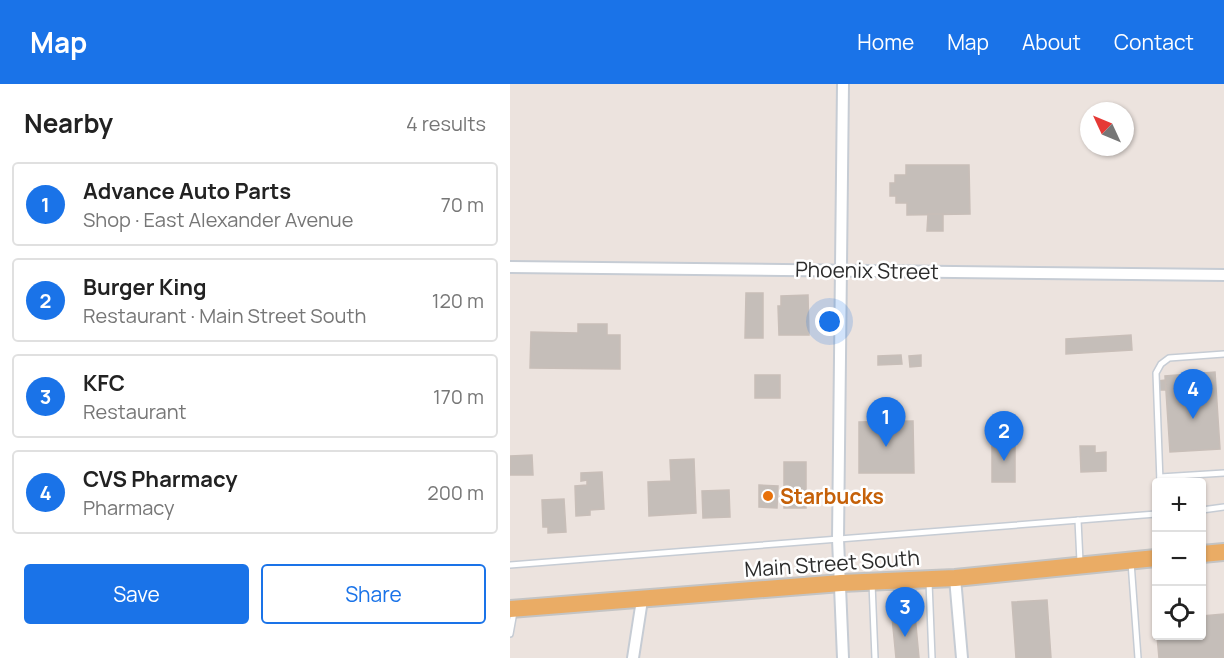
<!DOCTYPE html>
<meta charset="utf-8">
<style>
body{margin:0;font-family:Manrope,sans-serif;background:#f6f6f6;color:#222}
.controls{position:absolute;right:18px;bottom:18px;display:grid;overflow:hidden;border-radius:6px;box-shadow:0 2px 4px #0004}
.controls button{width:54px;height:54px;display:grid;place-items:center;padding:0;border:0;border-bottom:2px solid #e0e0e0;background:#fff;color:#222;font:30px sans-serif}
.compass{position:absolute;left:570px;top:18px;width:54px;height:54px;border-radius:50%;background:#fff;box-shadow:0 2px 4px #0004;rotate:314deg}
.you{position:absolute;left:320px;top:238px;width:21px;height:21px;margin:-15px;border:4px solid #fff;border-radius:50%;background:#1a73e8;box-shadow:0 0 0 9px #1a73e833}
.badge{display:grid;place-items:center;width:39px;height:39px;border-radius:50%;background:#1a73e8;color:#fff;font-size:20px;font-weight:700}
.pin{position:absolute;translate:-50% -50px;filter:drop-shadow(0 2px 3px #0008)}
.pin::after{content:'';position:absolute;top:32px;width:21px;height:18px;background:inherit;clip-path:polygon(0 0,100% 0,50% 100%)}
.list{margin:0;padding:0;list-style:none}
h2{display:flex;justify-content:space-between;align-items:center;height:78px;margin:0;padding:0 24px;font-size:26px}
h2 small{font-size:20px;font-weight:400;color:#767676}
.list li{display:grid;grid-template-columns:39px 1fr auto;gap:18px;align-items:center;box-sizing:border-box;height:84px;margin:0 12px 12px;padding:0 12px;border:2px solid #e0e0e0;border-radius:6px}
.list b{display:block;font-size:22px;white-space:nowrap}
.list p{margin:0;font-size:20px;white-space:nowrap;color:#767676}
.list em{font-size:20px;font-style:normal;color:#767676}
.actions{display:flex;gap:12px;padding:18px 24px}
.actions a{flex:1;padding:14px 0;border:2px solid #1a73e8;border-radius:6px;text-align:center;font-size:21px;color:#1a73e8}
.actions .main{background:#1a73e8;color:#fff}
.icon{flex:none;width:33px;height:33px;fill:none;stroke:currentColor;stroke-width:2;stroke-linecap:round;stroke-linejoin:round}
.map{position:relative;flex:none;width:714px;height:574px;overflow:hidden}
header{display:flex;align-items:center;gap:36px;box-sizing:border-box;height:84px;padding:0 30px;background:#1a73e8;color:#fff}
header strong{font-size:28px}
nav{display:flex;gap:33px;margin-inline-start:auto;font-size:21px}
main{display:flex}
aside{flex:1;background:#fff}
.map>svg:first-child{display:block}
.building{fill:#c5beb9;stroke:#c8beb8;stroke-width:1.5}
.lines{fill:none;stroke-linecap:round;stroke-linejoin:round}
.service-casing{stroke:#c6ccd4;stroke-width:8}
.minor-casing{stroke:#c6ccd4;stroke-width:14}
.primary-casing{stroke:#c4c4c4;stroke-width:20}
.service{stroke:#fff;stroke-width:5}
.minor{stroke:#fff;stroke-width:10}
.primary{stroke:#eaac65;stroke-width:16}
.food-dot{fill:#e8710a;stroke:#fff;stroke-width:2}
.labels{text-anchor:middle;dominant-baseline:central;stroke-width:5;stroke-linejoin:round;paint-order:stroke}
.street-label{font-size:21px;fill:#2b2b2b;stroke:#fff}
.food-label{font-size:21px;font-weight:bold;fill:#c56008;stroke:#fff;text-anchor:start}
</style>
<header>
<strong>Map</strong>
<nav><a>Home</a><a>Map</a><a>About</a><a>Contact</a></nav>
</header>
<main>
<aside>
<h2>Nearby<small>4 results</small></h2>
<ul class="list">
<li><span class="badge">1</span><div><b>Advance Auto Parts</b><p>Shop · East Alexander Avenue</p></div><em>70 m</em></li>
<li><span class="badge">2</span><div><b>Burger King</b><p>Restaurant · Main Street South</p></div><em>120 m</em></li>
<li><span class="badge">3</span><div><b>KFC</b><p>Restaurant</p></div><em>170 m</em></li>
<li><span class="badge">4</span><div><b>CVS Pharmacy</b><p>Pharmacy</p></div><em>200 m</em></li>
</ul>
<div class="actions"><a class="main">Save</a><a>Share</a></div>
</aside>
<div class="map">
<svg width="714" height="574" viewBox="0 0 714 574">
<rect width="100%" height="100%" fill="#ece3de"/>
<!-- building -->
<g class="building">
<path d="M396,81H459L460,130L397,131V119H386V112H380V99H385V91H396Z"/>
<path d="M418,130H433V147H417Z"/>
<path d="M236,209H253V254H235Z"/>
<path d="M298,211L299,251H269L268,222H271V212Z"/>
<path d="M68,240H97V251H110V285L20,284L21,248L68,249Z"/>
<path d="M621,251L622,266L556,270V255Z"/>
<path d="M391,271L392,280L368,281V272Z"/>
<path d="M411,271V282L400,283L399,272Z"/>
<path d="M705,288L710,365L660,368L655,292Z"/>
<rect x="245" y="291" width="25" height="23"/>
<path d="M655,296L656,306H649L648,297Z"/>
<path d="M403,337L404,389H349V338Z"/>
<rect x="482" y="356" width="23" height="42"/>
<path d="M570,362H585V369L596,368V387L571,388Z"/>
<path d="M22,371L23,391H0V372Z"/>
<path d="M184,375L186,429L139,432L138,398L161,397L160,376Z"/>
<rect x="274" y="378" width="22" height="46"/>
<path d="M92,388L94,425L80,426V431L66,432L65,402L77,401V396L71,397V389Z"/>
<path d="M249,401L268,402L267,424L249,423Z"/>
<path d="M219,406L220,433L193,434L192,407Z"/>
<path d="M54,415L56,448L38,449V443H33L32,416Z"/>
<path d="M537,516L541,574H506L502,518Z"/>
<path d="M714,530V574H649L647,552H692V532Z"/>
<path d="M405,531L409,574H386L382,533Z"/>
</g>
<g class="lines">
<defs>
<g id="service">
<path d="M650,393L714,389"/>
<path d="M650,398L646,289L651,280L659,274L714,270"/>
<path d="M692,426L714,423"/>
<path d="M568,436L570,478"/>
<path d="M621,478L628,574"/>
<path d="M0,481L646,430"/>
<path d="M419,498L422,574"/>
<path d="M362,499L365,574"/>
<path d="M0,550L4,528"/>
</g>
<g id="minor">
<path d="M0,183L714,191"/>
<path d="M445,494L452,574"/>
<path d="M123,574L132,516"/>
<path d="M333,574L328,455L333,0"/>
</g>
<g id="primary">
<path d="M692,470L714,468"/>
<path d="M0,525L331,499L445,494L646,474"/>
</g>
</defs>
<!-- service casing -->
<use href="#service" class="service-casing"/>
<!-- minor casing -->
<use href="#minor" class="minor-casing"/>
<!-- primary casing -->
<use href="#primary" class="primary-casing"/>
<!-- service -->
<use href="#service" class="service"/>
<!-- minor -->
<use href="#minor" class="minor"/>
<!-- primary -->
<use href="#primary" class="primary"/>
</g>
<!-- markers -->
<circle class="food-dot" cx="258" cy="412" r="6"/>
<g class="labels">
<!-- street labels -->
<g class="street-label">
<text transform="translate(357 186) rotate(1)">Phoenix Street</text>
<text transform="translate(322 479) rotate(-4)">Main Street South</text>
</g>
<!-- food labels -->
<g class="food-label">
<text x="270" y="412">Starbucks</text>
</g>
</g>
</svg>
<div class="controls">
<button>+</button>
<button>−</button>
<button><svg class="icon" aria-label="locate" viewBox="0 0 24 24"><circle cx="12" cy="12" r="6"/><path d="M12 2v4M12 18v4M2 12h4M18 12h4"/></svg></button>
</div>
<svg class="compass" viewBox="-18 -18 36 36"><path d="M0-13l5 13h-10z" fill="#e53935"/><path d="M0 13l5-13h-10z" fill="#767676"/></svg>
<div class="you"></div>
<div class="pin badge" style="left:376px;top:363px">1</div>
<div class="pin badge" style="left:494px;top:377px">2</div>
<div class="pin badge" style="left:395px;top:553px">3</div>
<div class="pin badge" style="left:683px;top:335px">4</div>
</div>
</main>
